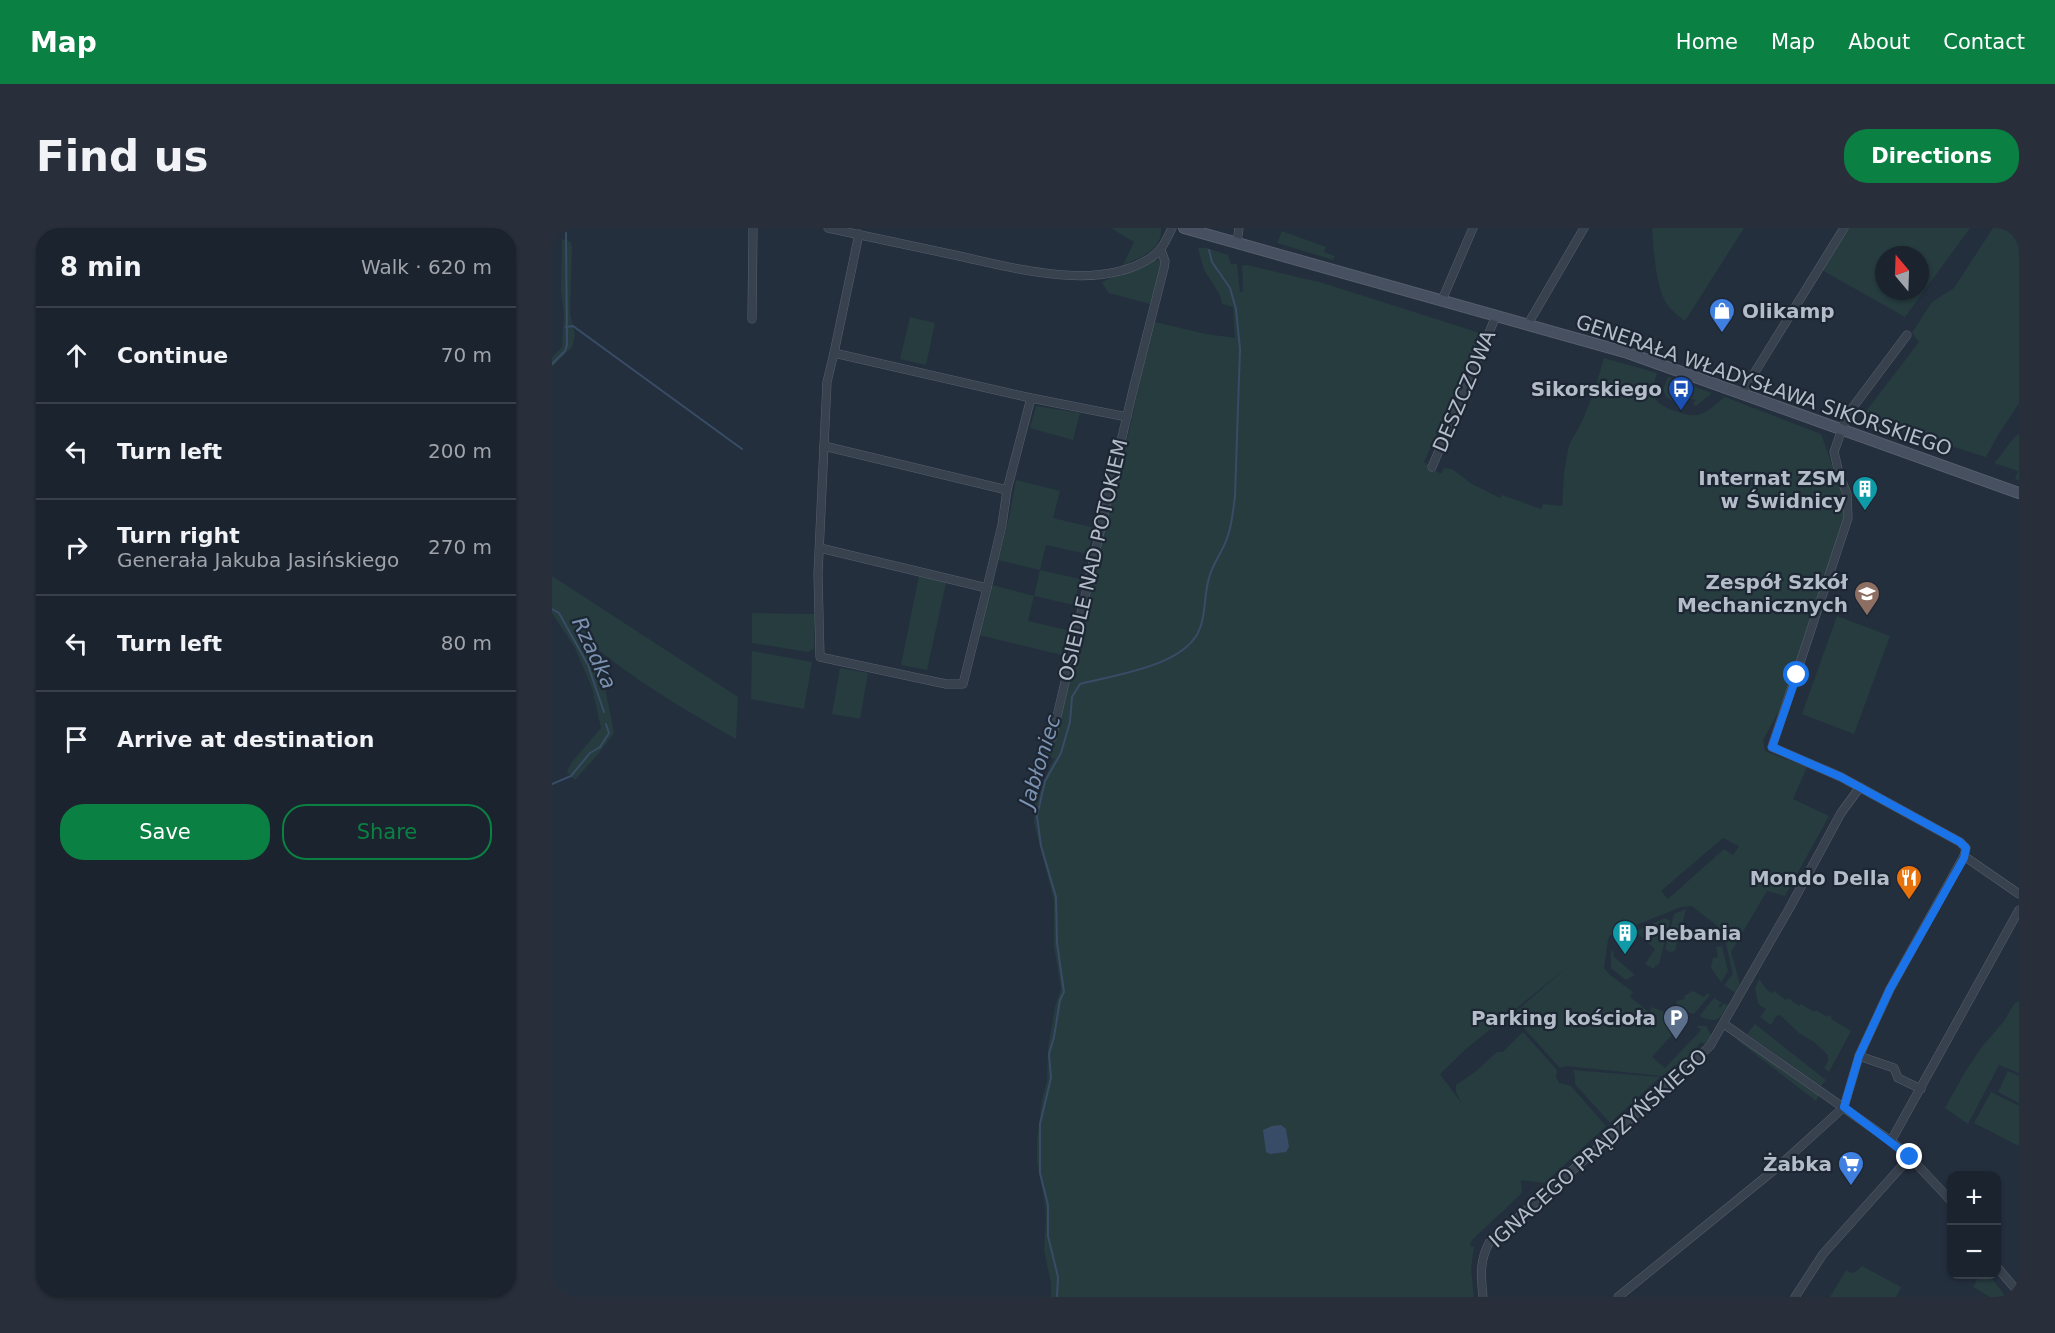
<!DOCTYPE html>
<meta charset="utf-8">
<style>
body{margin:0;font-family:"DejaVu Sans",sans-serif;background:#282f3a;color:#f1f3f6}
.controls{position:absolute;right:18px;bottom:18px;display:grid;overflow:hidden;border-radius:12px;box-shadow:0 2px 4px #0004}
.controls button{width:54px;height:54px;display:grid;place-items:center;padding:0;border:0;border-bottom:2px solid #39404a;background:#1b232e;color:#f1f3f6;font:30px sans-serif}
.compass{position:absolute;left:1323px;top:18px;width:54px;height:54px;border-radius:50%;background:#1b232e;box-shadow:0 2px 4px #0004;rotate:341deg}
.stop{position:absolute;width:18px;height:18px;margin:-14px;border:4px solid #1a73e8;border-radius:50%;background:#fff}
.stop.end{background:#1a73e8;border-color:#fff;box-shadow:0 2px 6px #0008}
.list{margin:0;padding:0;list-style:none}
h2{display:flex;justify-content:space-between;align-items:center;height:78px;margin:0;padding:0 24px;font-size:26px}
h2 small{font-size:20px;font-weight:400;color:#a0a4aa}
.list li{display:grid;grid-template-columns:39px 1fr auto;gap:18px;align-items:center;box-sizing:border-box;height:96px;padding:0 24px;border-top:2px solid #39404a}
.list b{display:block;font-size:22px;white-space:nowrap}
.list p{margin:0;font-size:20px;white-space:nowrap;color:#a0a4aa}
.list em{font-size:20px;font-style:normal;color:#a0a4aa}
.actions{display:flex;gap:12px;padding:18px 24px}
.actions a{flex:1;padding:14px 0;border:2px solid #0b8043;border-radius:24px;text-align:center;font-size:21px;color:#0b8043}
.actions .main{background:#0b8043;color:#fff}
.icon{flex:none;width:33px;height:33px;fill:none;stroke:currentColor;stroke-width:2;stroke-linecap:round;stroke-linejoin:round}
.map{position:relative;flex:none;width:1467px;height:1069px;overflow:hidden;border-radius:24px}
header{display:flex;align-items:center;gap:36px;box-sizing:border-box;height:84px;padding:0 30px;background:#0b8043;color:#fff}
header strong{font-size:28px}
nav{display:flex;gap:33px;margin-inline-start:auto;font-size:21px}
.intro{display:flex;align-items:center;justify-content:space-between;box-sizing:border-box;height:144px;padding:0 36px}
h1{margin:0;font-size:42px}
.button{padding:15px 27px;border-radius:24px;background:#0b8043;color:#fff;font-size:21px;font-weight:700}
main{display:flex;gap:36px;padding:0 36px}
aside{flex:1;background:#1b232e;border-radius:24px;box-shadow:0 2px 4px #0004}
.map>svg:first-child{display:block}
.green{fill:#263c3f;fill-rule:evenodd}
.water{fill:#394c67}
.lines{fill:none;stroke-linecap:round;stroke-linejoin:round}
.stream{stroke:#394c67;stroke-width:2}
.street-casing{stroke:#565f6c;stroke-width:9}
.secondary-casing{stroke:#565f6c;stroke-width:12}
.street{stroke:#38414e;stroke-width:8}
.secondary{stroke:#465061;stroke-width:10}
.route{stroke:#1a73e8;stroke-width:8}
.labels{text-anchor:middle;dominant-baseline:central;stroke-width:4.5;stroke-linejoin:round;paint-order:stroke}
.poi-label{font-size:20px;font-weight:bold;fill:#b4bcc9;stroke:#1d2633;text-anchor:end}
.street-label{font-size:20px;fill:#b4bcc9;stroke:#1d2633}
.water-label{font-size:21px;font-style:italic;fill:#7c92b1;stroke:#1d2633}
</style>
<header>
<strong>Map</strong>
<nav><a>Home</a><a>Map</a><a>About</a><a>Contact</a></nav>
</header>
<div class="intro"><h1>Find us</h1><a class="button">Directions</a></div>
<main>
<aside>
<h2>8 min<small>Walk · 620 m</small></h2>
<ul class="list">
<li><svg class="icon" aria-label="ahead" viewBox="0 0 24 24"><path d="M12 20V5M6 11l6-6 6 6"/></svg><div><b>Continue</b></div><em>70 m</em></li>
<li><svg class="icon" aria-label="left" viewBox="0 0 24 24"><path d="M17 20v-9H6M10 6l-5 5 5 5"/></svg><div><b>Turn left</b></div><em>200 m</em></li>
<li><svg class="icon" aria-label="right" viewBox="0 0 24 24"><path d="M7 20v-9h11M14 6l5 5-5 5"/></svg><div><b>Turn right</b><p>Generała Jakuba Jasińskiego</p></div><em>270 m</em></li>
<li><svg class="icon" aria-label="left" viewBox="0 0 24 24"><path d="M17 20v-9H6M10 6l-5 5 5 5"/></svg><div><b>Turn left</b></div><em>80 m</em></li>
<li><svg class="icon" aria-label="arrive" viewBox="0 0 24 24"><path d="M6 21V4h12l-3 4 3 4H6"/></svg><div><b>Arrive at destination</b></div></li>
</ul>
<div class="actions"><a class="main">Save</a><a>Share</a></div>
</aside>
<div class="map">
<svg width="1467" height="1069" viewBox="0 0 1467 1069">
<rect width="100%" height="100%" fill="#242f3e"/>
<!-- green -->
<g class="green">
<path d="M559,0H609C611,22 588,30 571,37L582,14Z"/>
<path d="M1100,0H1192L1133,93C1128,89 1122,85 1118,80C1103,63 1102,22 1100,0Z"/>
<path d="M1297,0H1418L1353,89L1270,42ZM1332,27H1368V63H1332Z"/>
<path d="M1441,0H1467V175L1446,207L1434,229L1334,198L1330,203L1316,198L1315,182L1367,114L1360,105L1380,74L1402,60Z"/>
<path d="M730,3L774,19L772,24L783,28L781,32L725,15Z"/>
<path d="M10,11L19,14L20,19L18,86L23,107L20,119L0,139V129L10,119L12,85L9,62Z"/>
<path d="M646,20H654L676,27L679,36H685L688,64L691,63L690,38L695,37L771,55L931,106L872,234L889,246L892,240L900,241L920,256L948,270L950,267L989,281L991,276L1010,278L1012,245L1017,217L1030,193L1041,167L1052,130L1105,145C1097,169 1103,177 1126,184C1133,186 1141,189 1149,186C1157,183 1165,175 1173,169L1269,206L1291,268L1293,287L1229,479L1211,512L1213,523L1255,539L1241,571L1277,588L1233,668L1215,663L1179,724L1188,756L1183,765L1172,757L1181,746L1172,707L1169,701L1140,678L1129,679L1057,708L1056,712L1052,740L1058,747L1081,764L1078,769L1097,784L1100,779L1133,792L1100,829L1113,840L1149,802L1144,798H1154L1160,808L1153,817L1149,814L1138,827L1110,848L1014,838L1008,840L960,787L1013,741L915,820L888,846L910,876L904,864V857L923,844L945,824H951L971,804L1005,842L1004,849L1007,855L1019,858L1054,898L997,951L1000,956L969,952L970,965L919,1013L918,1018L922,1019L919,1041L922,1069H499V1055L492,1022L494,990L492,969L485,935V912L490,872L495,853L496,821L503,779L509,761L502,718V673L482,595L483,575L499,536L503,531L492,528L496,510L502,512L558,275L579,195L602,81L603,94L654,106L683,110L681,79L670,76L668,67L652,42ZM1171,610L1187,618L1181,627L1172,621L1116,671L1109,663Z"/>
<path d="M608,31V44L598,76L557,65L550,55C554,50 597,36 608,31Z"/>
<path d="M358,89L383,95L374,137L348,131Z"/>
<path d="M1116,149L1160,165L1144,178L1141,176L1144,172L1124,167L1119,172L1114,169L1111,161Z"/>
<path d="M484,178L528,185L521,212L478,200Z"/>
<path d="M1467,206V252L1463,251L1466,243L1442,235C1452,226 1456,213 1467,206Z"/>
<path d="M464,252L508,263L501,290L543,300L535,326L494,317L488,342L528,351L522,377L482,368L476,393L519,403L514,428L427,407L440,357L482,368L488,342L446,332L457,290Z"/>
<path d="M0,348L186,469L184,511C131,481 79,450 32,410L54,464L62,505L46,526L23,552L15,544L19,535L49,500L40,460L23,420L0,385Z"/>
<path d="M367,348L394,355L375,442L349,437Z"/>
<path d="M200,385L263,386L262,421L256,424L200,415Z"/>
<path d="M1285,388L1338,408L1302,506L1250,486Z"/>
<path d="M200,423L260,434L252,481L199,471Z"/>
<path d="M288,440L316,445L308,491L280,486Z"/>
<path d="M1134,681L1131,693L1129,696C1127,705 1126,712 1123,723L1118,724L1113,721L1122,686Z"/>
<path d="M1113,690L1118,693L1107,736L1103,738L1102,741L1093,736L1103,721L1086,706L1085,703Z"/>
<path d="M1170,718L1176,743L1169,754L1159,740L1161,730L1166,729L1164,719Z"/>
<path d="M1059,723L1062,724L1061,728L1083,747L1074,752L1059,740Z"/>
<path d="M1207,751L1215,762L1220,765L1222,763L1234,772L1236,770L1247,778L1249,776L1262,784L1264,782L1275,789L1277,787L1280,789L1279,791L1299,803L1277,844L1272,840L1276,833V827L1262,814L1247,805L1228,787L1224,788L1219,797L1208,789L1214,781L1206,776L1203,760Z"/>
<path d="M1141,763L1152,769L1156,765L1158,767L1142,786L1126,781L1124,773L1133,771L1132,768Z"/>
<path d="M1162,770L1170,775L1166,778L1168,780L1171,776L1176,777C1168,792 1165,795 1149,789L1148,787Z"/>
<path d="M1467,773V845L1447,837L1416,896L1393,880L1413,844L1429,820L1452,793L1462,776Z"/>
<path d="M1203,796L1274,852L1269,858L1195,806Z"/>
<path d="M1186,810L1267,867L1264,873L1185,812Z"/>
<path d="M1021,842L1108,849L1058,895L1023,856V848Z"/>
<path d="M1456,843L1467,848V875L1446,864Z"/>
<path d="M1439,864L1467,878V918L1422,895Z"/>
<path d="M1310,1038L1349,1059L1344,1069H1278L1294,1042L1299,1045L1305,1043Z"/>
<path d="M1428,1047H1437L1454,1069H1438L1421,1059Z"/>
</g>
<!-- water -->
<path class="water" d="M720,898L729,897L734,901L737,919L734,924L718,926L714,924L711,902Z"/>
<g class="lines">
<!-- stream -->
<g class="stream">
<path d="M14,99L21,98L190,221"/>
<path d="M0,136L13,123L15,117L14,5"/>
<path d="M0,381L7,385L36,437L52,484"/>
<path d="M0,556L19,548L38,525L48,519L57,505L54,496"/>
<path d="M505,1069L506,1049L496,1008V977L488,945V896L499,850L497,826L502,809L508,772L512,764L505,715L504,669L489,618L485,588L493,553L509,525L518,494L520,469L528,456C562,447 635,438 648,400C654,385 652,366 657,350C660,337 669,326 674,313C680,299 681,283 683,268L688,121L684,81L678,60L660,34L657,22"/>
</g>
<defs>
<g id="street">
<path d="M0,0H1"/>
<path d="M276,0C320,9 363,19 407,28C463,40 547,65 600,29C611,21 614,12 620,0"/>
<path d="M685,14L687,0"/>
<path d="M890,72L921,0"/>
<path d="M200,91L201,0"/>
<path d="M976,96L1032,0"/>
<path d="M282,125L307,6"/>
<path d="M1190,165L1292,0"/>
<path d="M272,218L455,262"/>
<path d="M880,239L944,88"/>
<path d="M1286,241L1282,224L1295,187L1355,107"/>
<path d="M268,320L435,360L450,297L455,262L479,170"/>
<path d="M435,360L411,456H394L268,429L266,346L275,154L282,125L479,170L575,189"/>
<path d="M500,510L581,162L612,40L613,33L609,22"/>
<path d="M1412,628L1467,666"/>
<path d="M1172,796L1339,913L1358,929L1400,974"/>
<path d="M1307,828L1342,840L1346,850L1369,861"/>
<path d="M1339,913L1467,682"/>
<path d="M1444,1038L1467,1065"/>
<path d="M931,1069C929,1049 927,1034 937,1015L1063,905L1158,818L1237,681L1289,585L1308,559"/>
<path d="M1066,1069L1227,938L1292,879L1307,828L1338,761L1412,628L1414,620L1408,614L1289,549L1220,519L1296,290L1295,266L1291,256"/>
<path d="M1243,1069L1271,1026L1358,929"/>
</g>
<path id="secondary" d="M632,0L1076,125L1467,265"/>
</defs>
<!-- street casing -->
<use href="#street" class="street-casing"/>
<!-- secondary casing -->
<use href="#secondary" class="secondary-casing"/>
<!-- street -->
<use href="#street" class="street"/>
<!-- secondary -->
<use href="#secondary" class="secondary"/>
</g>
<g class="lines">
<!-- route -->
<path class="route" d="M1245,447L1220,519L1289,549L1408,614L1414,620L1412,630L1338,761L1307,828L1292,879L1358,929"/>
</g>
<!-- icons -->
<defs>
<symbol id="shop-pin" viewBox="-11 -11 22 30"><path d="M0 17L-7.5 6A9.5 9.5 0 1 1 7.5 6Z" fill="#3f7fe0" stroke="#1d2633"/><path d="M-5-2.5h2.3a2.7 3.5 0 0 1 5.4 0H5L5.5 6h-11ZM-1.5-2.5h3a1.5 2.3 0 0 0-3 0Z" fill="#fff"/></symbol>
<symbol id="bus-pin" viewBox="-11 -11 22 30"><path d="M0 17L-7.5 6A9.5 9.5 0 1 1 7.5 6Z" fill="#1a4fb4" stroke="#1d2633"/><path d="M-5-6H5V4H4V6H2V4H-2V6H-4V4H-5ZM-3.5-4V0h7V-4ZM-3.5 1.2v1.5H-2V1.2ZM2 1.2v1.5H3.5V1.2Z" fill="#fff"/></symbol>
<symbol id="building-pin" viewBox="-11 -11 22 30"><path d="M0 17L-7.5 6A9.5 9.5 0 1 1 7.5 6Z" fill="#0f9aa8" stroke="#1d2633"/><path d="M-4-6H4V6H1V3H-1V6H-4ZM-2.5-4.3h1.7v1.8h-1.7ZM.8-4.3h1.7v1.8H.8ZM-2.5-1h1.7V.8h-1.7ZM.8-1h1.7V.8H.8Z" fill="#fff"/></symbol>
<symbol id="university-pin" viewBox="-11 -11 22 30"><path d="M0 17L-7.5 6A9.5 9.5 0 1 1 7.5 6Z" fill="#8d6e63" stroke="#1d2633"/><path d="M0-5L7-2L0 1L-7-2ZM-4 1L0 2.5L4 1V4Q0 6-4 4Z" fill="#fff"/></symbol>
<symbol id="restaurant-pin" viewBox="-11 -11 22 30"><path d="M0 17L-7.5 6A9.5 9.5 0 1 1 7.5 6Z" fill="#e8710a" stroke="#1d2633"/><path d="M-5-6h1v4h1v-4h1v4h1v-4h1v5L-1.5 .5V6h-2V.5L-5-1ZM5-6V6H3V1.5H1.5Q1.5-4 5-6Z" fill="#fff"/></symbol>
<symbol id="parking-pin" viewBox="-11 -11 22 30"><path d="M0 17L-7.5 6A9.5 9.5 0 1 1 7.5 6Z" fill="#5c6f8a" stroke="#1d2633"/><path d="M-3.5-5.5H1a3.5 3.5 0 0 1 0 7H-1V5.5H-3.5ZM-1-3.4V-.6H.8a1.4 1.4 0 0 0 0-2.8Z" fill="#fff"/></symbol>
<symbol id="supermarket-pin" viewBox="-11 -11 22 30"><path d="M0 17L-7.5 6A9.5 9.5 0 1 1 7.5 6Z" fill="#3f7fe0" stroke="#1d2633"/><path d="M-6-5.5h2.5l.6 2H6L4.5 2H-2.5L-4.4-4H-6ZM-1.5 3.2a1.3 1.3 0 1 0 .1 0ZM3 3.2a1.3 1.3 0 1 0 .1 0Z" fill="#fff"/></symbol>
</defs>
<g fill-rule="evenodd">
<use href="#shop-pin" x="1155" y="68" width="30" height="40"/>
<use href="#bus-pin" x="1114" y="146" width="30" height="40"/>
<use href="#building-pin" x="1298" y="246" width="30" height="40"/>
<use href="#university-pin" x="1300" y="351" width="30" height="40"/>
<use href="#restaurant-pin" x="1342" y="635" width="30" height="40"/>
<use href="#building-pin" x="1058" y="690" width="30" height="40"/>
<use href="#parking-pin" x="1109" y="775" width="30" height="40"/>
<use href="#supermarket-pin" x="1284" y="921" width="30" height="40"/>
</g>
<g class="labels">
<!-- poi labels -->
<g class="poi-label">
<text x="1190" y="83" text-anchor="start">Olikamp</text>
<text x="1110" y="161">Sikorskiego</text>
<text x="1294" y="250">Internat ZSM<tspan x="1294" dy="23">w Świdnicy</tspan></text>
<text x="1296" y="354">Zespół Szkół<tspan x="1296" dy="23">Mechanicznych</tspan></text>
<text x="1338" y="650">Mondo Della</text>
<text x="1092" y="705" text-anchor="start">Plebania</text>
<text x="1104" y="790">Parking kościoła</text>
<text x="1280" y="936">Żabka</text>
</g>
<!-- street labels -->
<g class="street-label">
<text transform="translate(1212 157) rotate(19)">GENERAŁA WŁADYSŁAWA SIKORSKIEGO</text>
<text transform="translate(912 163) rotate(-67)">DESZCZOWA</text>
<text transform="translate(541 332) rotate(-77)">OSIEDLE NAD POTOKIEM</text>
<text transform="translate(1046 920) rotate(-42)">IGNACEGO PRĄDZYŃSKIEGO</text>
</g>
<!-- water labels -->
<g class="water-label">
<text transform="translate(42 425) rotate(65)">Rzadka</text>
<text transform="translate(488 533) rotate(-73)">Jabłoniec</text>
</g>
</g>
</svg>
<div class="controls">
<button>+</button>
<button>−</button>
</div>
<svg class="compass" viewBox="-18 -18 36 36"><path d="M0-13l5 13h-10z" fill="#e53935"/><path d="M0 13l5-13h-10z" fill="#a0a4aa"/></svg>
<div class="stop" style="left:1245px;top:447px"></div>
<div class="stop end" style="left:1358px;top:929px"></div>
</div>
</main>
